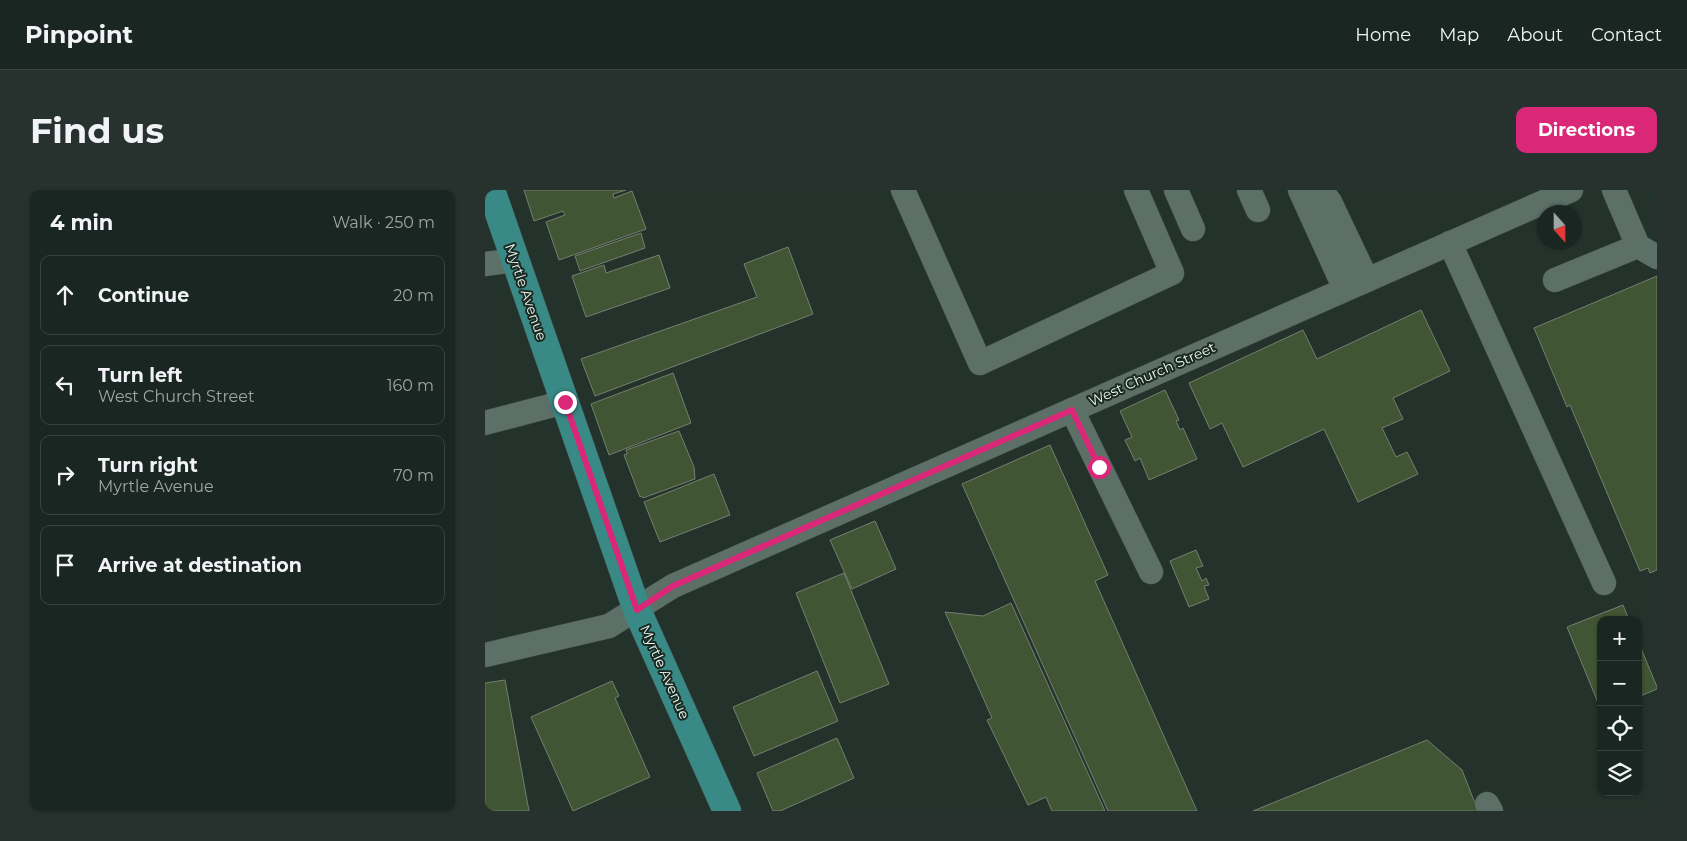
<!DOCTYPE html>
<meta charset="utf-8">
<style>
body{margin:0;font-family:Montserrat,sans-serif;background:#27322e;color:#f1f3f6}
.controls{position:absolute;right:15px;bottom:15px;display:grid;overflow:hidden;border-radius:10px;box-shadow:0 1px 4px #0004}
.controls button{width:45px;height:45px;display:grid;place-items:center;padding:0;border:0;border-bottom:1px solid #38433f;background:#1a2621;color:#f1f3f6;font:25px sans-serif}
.compass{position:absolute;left:1052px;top:15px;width:45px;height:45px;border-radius:50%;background:#1a2621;box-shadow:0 1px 4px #0004;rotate:159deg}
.stop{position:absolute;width:15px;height:15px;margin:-11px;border:4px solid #db2777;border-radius:50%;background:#fff}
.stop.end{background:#db2777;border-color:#fff;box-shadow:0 1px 5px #0008}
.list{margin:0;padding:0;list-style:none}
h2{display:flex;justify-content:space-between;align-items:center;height:65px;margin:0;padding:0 20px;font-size:21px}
h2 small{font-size:16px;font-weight:400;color:#9fa5a5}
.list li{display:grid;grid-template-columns:32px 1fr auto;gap:15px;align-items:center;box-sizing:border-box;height:80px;margin:0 10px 10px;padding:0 10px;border:1px solid #38433f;border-radius:10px}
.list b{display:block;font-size:19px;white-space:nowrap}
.list p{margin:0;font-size:16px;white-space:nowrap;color:#9fa5a5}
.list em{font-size:16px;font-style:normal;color:#9fa5a5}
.icon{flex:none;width:28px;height:28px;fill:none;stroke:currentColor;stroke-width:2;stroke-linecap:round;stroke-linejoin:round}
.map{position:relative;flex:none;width:1172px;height:621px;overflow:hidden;border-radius:10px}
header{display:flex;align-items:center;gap:30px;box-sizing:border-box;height:70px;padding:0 25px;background:#1a2621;border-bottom:1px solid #38433f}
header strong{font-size:24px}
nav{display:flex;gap:28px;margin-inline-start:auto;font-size:18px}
.intro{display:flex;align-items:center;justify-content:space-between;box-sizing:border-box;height:120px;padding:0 30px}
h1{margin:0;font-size:35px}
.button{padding:12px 22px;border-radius:10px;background:#db2777;color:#fff;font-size:18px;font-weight:700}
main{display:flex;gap:30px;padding:0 30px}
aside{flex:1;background:#1a2621;border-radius:10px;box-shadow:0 1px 4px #0004}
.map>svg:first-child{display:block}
.building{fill:#405533;stroke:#757f70}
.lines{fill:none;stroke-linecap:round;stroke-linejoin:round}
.minor-casing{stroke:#415049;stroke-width:25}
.major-casing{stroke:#415049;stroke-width:29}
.minor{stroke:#5d7067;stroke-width:24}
.major{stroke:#398987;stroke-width:28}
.route{stroke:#db2777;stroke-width:6}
.labels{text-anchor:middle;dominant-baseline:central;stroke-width:4;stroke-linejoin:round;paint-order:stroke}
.street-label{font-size:14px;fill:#ebf6f1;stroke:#192922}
</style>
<header>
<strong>Pinpoint</strong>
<nav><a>Home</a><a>Map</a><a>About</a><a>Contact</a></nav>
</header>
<div class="intro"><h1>Find us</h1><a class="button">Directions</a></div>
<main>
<aside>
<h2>4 min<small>Walk · 250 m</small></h2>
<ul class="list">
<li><svg class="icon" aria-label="ahead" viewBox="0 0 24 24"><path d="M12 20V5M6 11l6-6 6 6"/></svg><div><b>Continue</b></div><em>20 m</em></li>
<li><svg class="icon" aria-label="left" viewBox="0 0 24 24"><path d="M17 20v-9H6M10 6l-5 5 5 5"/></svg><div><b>Turn left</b><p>West Church Street</p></div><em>160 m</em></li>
<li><svg class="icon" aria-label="right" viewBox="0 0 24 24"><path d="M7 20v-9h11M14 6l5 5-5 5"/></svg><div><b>Turn right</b><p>Myrtle Avenue</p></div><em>70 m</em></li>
<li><svg class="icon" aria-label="arrive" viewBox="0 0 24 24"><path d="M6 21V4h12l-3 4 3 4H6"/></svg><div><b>Arrive at destination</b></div></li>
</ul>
</aside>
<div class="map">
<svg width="1172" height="621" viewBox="0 0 1172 621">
<rect width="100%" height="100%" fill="#23332c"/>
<!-- building -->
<g class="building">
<path d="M39,0H141L128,4L129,8L147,1L161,39L74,70L61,32L80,25L78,21L49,31Z"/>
<path d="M156,43L160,58L95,81L90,66Z"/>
<path d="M303,57L328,124L110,206L96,169L272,107L259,74Z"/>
<path d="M174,65L185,98L101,127L87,86L119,75L121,83Z"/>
<path d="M1172,86V380L1165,383L1163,378L1155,381L1085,215L1082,217L1049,138Z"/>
<path d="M936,120L965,181L908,208L918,229L897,238L911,267L922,262L933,284L873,312L839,239L758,277L737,233L725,239L704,193L818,140L832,169Z"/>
<path d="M188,183L206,233L124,265L106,214Z"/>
<path d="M680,200L694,230L691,231L695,240L698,238L712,269L664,290L655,268L650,271L640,250L647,247L635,221Z"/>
<path d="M194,241L209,277L210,289L158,308L157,306L155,307L139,265L142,264L141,260Z"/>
<path d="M565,255L623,385L610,391L712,621H623L477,294Z"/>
<path d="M229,284L245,325L175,352L159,312Z"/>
<path d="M390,331L411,379L367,399L345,350Z"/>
<path d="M711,360L718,376L711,378L717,391L721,388L724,395L719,396L724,409L704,417L685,371Z"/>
<path d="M359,383L404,494L355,513L311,403Z"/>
<path d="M526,413L620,621H567L561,607L543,615L502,530L507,528L460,422L498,426Z"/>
<path d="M1138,415L1144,430H1116V520L1082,437Z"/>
<path d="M1153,451L1172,497V499L1153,507Z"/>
<path d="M332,481L353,531L269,566L248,517Z"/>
<path d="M20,490L44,621H0V493Z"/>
<path d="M127,491L134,506L130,508L165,587L88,621L46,527Z"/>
<path d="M352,548L369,588L295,621H288L272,583Z"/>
<path d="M942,550L977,580L993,621H768Z"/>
</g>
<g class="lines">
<defs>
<g id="minor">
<path d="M418,0L495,173L687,83L651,0"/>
<path d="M691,0L708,39"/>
<path d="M764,0L773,20"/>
<path d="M815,0L860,99"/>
<path d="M836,0L845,12L882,90"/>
<path d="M1129,0L1153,56L1172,67"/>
<path d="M965,53L1119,393"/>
<path d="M0,74L30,70"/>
<path d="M1070,90L1153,56"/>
<path d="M587,220L666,382"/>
<path d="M0,233L80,212"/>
<path d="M0,465L124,436L188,396L1086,0"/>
<path d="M1002,614L1006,621"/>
</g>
<path id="major" d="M6,0L152,420L242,621"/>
</defs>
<!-- minor casing -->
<use href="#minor" class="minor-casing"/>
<!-- major casing -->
<use href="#major" class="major-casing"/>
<!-- minor -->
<use href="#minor" class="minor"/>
<!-- major -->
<use href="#major" class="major"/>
</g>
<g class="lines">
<!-- route -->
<path class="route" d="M80,212L152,420L188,396L587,220L614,277"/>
</g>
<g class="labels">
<!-- street labels -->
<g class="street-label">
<text transform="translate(41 102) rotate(71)">Myrtle Avenue</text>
<text transform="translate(667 184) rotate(-24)">West Church Street</text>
<text transform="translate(180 482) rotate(66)">Myrtle Avenue</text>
</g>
</g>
</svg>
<div class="controls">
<button>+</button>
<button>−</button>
<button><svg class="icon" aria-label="locate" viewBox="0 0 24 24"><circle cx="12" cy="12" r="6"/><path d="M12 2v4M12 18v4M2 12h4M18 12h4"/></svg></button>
<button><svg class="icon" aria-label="layers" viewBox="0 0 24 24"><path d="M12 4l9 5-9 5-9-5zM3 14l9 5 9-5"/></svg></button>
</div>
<svg class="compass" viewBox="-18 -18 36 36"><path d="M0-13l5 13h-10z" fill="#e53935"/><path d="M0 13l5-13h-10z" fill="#9fa5a5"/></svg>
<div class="stop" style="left:614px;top:277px"></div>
<div class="stop end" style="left:80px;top:212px"></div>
</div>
</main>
